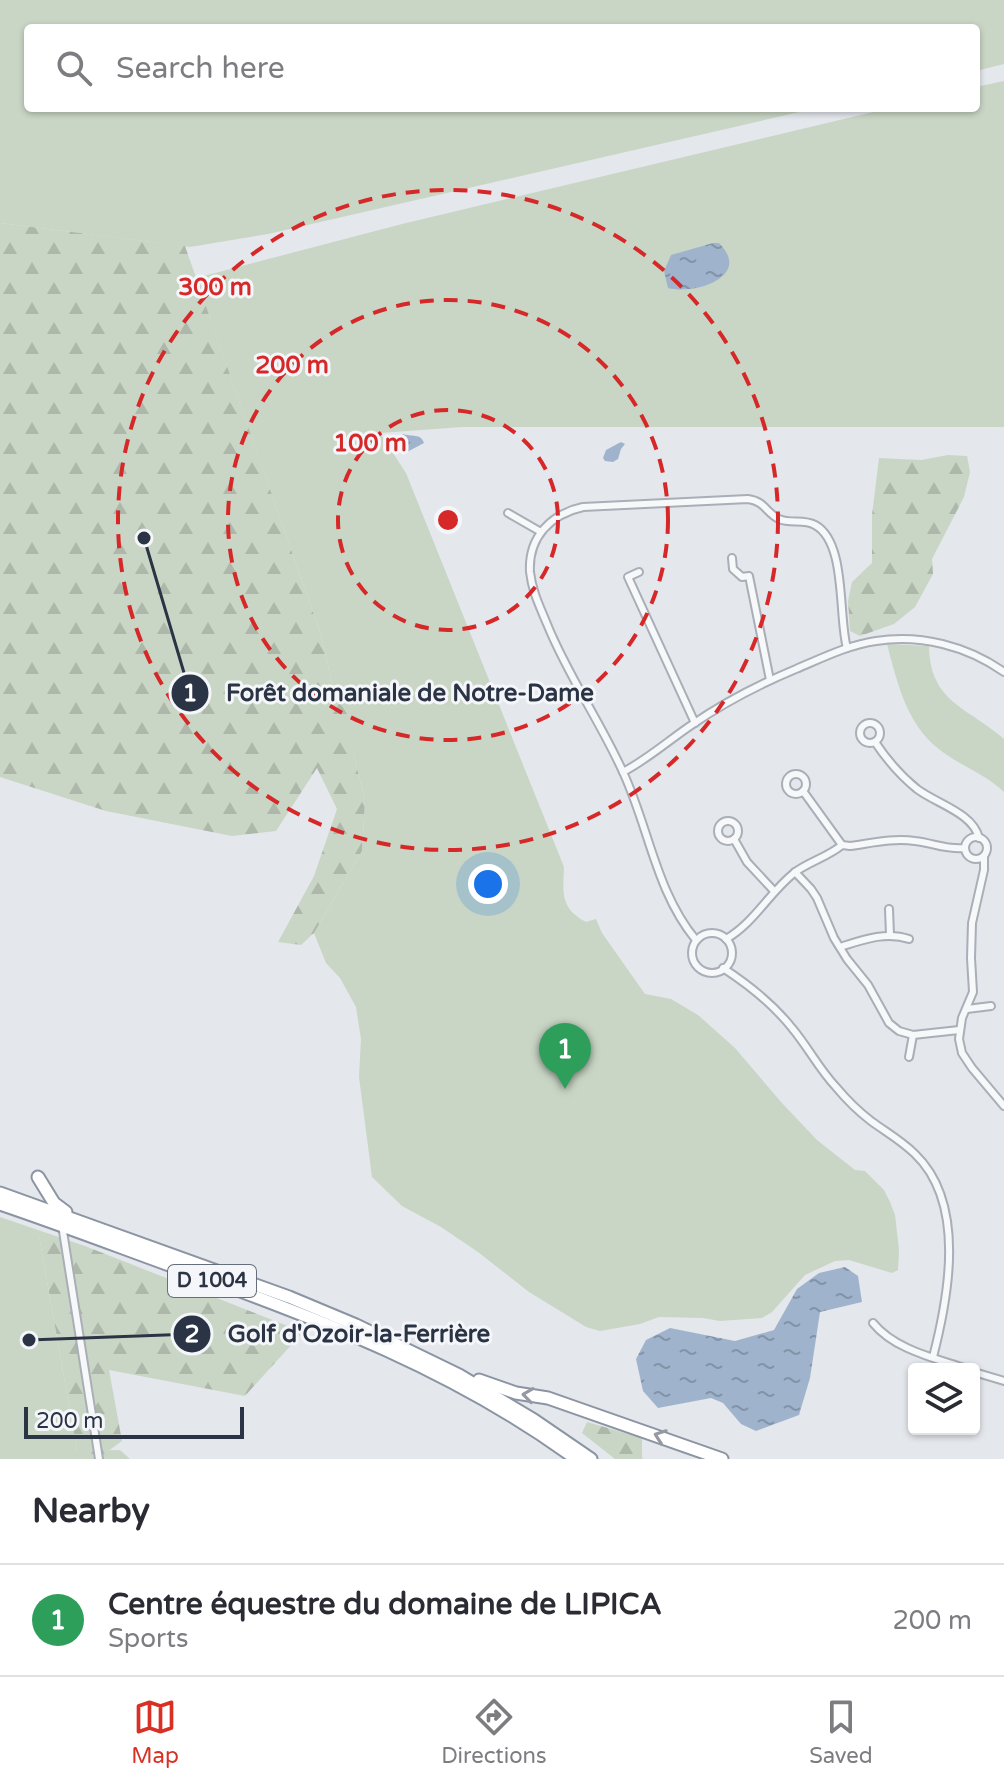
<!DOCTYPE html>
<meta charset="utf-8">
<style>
body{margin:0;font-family:"Varela Round",sans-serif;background:#f7f7f7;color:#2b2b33}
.controls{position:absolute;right:24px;bottom:24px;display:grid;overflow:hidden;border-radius:8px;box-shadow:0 2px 6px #0004}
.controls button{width:72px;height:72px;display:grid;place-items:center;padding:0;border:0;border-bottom:2px solid #e1e1e2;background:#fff;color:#2b2b33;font:40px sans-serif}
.scale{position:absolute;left:24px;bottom:20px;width:220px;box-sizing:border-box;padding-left:8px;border:4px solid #2b3445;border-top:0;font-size:22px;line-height:28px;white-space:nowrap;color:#2b3445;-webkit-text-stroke:6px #f4f6f9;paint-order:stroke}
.you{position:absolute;left:488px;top:884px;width:28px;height:28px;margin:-20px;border:6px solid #fff;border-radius:50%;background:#1a73e8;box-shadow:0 0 0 12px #1a73e833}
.badge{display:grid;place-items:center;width:52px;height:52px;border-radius:50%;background:#d93025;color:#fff;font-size:26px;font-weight:700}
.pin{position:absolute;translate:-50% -66px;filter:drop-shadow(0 2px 4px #0008)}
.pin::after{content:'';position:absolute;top:42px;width:28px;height:24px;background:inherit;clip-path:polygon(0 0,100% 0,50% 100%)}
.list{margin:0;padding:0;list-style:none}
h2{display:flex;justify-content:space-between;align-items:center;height:104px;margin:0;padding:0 32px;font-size:34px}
h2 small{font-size:26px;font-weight:400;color:#7c7c81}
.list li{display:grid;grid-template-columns:52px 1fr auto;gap:24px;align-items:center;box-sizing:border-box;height:112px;padding:0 32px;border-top:2px solid #e1e1e2}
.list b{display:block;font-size:30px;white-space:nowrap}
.list p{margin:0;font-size:26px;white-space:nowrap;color:#7c7c81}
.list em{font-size:26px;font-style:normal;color:#7c7c81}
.icon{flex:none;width:44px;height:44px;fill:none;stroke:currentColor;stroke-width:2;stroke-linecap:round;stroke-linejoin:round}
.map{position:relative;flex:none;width:1004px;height:1459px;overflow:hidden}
.search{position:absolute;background:#fff;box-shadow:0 2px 6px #0004;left:24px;right:24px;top:24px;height:88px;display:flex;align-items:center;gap:20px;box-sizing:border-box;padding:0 28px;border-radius:8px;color:#7c7c81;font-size:30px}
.sheet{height:216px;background:#fff}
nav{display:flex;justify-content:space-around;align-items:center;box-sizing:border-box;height:112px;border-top:2px solid #e1e1e2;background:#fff;font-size:22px;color:#7c7c81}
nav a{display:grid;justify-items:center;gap:4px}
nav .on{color:#d93025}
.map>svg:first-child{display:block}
.green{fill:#c9d6c5}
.forest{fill:url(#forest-firs)}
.water{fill:url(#water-ripples)}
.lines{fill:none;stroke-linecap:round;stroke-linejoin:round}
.street-casing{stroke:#a9aeb7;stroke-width:10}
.highway-casing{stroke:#8b94a3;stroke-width:15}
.street{stroke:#f7f8fa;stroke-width:6}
.highway{stroke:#fff;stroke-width:11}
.oneway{stroke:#959aa2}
.ring{fill:none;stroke:#d62828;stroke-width:4;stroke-dasharray:14 10}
.labels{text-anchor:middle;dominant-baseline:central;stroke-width:6;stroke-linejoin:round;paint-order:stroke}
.shield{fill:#f4f6f9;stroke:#676e7b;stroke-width:2}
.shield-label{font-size:20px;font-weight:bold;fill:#2b3445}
.centre{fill:#d62828;stroke:#f4f6f9;stroke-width:4}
.ring-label{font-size:24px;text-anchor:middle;font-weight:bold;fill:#d62828;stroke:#f4f6f9;stroke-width:6;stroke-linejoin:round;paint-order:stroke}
.leader{fill:none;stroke:#2b3445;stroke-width:3}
.callout-dot{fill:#2b3445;stroke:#f4f6f9;stroke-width:3}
.mark-label{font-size:24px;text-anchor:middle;font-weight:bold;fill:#fff}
.callout-label{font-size:24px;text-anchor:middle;font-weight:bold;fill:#2b3445;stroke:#f4f6f9;stroke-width:6;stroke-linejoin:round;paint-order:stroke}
</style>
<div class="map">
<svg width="1004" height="1459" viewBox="0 0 1004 1459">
<defs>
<pattern id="forest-firs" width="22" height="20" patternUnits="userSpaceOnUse" patternTransform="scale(2)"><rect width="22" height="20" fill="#c9d6c5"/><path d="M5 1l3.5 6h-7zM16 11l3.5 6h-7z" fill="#adb8ab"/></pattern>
<pattern id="water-ripples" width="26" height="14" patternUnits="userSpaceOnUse" patternTransform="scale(2)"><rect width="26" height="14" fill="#9fb4cc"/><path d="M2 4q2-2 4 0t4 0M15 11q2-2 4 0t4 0" fill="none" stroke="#8293a7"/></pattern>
</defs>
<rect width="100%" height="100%" fill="#e4e7ec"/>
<!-- green -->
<g class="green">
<path d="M0,0H1004V64L976,71V28H28V108H817L268,234L190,247L0,223Z"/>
<path d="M1004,81V427H462L380,433L406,473L564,867C563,893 560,908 586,922L596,919L602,933L645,994L671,999L698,1015L735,1048L781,1102L817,1140L855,1170L865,1171L884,1190L890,1202L895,1215L899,1250L898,1270L892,1273L849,1260L835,1261L805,1275L772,1312L762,1318L720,1321L703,1318L659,1317L640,1324L600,1331L586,1327L529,1292L478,1252L441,1227L402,1206L372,1177L359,1077L361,1039L356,1007L340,978L326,963L314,933L362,851L365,801L354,755V721L335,697L321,635L196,278L402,224L890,108H976V87Z"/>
<path d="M887,644L929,646C930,703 968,707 1004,739V792C988,776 966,768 947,755C908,730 898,686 887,644Z"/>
<path d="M0,1217L38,1230L77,1451L120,1450L130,1459H0Z"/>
</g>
<!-- forest -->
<g class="forest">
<path d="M0,223L185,246L321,635L335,697L354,721V755L365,801L362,851L314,933L301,945L278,942L314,876L337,809L317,768L276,831L232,836L106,811L0,777Z"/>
<path d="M948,455L967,456L970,472L964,497L932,559L933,574L915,607L894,624L860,636L850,631L848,601L852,582L872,563V515L879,458L921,460Z"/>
<path d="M38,1230L85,1246L303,1332L245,1396L109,1370L122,1441L97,1459H89L77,1451Z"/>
<path d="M587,1422L642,1438V1457L643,1459H615L582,1433Z"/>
</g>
<!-- water -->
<g class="water">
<path d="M713,243H719C753,277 694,295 668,288L664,271L671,255Z"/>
<path d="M403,434C411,437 421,433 424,443L405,453L396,445Z"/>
<path d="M621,442L625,444L621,449L618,459L613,462L605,461L603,458L606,450Z"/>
<path d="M845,1267L858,1276L862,1302L820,1312L810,1378L799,1415L756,1431L741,1424L723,1403L711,1398L658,1408L643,1391L636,1359L646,1340L670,1328L735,1341L774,1330L797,1289L819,1273Z"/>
</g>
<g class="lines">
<defs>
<g id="street">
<path d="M508,513L541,532"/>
<path d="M732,558L733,569L742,577L749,576L770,680"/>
<path d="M639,572L628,577L695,723"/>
<circle cx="870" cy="733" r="10"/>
<path d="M875,742C887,760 901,776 917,789C937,804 973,813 979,838"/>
<path d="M623,772C600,721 568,676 547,624C540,607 532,591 530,572C528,537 551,514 583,507L748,499C765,501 766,513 779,519C790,524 804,519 815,525C847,542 838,617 847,648"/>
<circle cx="796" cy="784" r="10"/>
<path d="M803,791L842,845"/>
<circle cx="728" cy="831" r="10"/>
<circle cx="976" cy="848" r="11"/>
<path d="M734,839L747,862L774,891"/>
<path d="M984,856V870L972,923L971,958L973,992L962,1018L959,1039L962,1053L972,1068L1004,1106"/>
<path d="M795,872L811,889L817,898L834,938L847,959L868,985L889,1023L899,1031L913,1035L959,1030"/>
<path d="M889,909L890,935"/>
<circle cx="712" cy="953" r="20"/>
<path d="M726,939C754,923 769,893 794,873C808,862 828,857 842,845L850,846C872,843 893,838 915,841C933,843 947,850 965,848"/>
<path d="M696,940C656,892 649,828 623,772C648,759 669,740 693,724C725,702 760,684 796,669C822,658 848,645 876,641C921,634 967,646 1004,672"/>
<path d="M840,947C862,940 886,931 909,939"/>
<path d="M723,968C749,985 773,1004 792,1028C808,1047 819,1069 836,1087C846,1099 858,1111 871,1121C886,1132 902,1141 915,1154C966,1203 949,1295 933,1357"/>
<path d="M967,1009L991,1006"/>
<path d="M909,1057L913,1035"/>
<path d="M62,1225L99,1459"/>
<path d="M873,1323C895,1350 935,1358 967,1369"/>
<path d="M974,1372L1004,1381"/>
</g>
<g id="highway">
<path d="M38,1177L54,1203L66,1212"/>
<path d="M0,1193L289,1297L356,1325L459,1375L534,1420L591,1459"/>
<path d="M0,1204C62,1225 122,1248 183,1270C322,1320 456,1371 576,1459"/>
<path d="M479,1380L516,1393L548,1398L722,1459"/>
</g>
</defs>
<!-- street casing -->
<use href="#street" class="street-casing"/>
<!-- highway casing -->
<use href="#highway" class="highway-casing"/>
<!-- street -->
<use href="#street" class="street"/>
<!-- highway -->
<use href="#highway" class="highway"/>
</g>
<!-- one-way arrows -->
<defs><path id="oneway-chevron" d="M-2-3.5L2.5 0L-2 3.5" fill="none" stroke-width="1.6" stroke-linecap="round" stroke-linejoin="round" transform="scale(2)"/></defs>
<g class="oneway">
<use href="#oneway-chevron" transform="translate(528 1395) rotate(-172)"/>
<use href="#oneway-chevron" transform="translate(660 1436) rotate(-160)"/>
</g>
<!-- distance rings -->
<g class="ring">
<circle cx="448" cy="520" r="110"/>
<circle cx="448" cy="520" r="220"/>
<circle cx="448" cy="520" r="330"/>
</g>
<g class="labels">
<!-- shield labels -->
<rect class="shield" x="168" y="1265" width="88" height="32" rx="6"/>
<g class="shield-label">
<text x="212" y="1281">D 1004</text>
</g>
</g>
<circle cx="448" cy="520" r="12" class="centre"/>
<g class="ring-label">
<text x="215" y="295">300 m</text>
<text x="292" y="373">200 m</text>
<text x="370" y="451">100 m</text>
</g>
<!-- callouts -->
<path class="leader" d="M144 538L190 693M29 1340L192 1334"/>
<g class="callout-dot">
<circle cx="144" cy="538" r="8"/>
<circle cx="29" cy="1340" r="8"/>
<circle cx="190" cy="693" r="20"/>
<circle cx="192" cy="1334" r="20"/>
</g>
<g class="mark-label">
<text x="190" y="701">1</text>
<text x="192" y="1342">2</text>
</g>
<g class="callout-label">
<text x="410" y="701">Forêt domaniale de Notre-Dame</text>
<text x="359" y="1342">Golf d'Ozoir-la-Ferrière</text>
</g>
</svg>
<div class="controls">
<button><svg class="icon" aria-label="layers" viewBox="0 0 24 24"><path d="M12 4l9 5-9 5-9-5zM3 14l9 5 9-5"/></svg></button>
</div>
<div class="scale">200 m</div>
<div class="you"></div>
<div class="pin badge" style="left:565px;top:1089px;background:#2e9e5b">1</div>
<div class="search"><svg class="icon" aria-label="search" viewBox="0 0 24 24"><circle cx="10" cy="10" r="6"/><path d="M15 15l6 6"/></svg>Search here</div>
</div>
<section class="sheet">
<h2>Nearby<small></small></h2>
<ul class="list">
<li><span class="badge" style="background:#2e9e5b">1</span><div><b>Centre équestre du domaine de LIPICA</b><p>Sports</p></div><em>200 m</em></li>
</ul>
</section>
<nav>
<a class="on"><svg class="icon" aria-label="map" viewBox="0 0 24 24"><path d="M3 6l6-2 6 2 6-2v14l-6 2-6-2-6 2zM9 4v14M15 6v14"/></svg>Map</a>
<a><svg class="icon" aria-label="directions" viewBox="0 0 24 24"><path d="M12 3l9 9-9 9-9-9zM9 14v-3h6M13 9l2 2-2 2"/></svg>Directions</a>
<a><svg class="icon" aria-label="saved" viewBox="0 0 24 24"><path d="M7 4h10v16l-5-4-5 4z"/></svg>Saved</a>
</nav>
